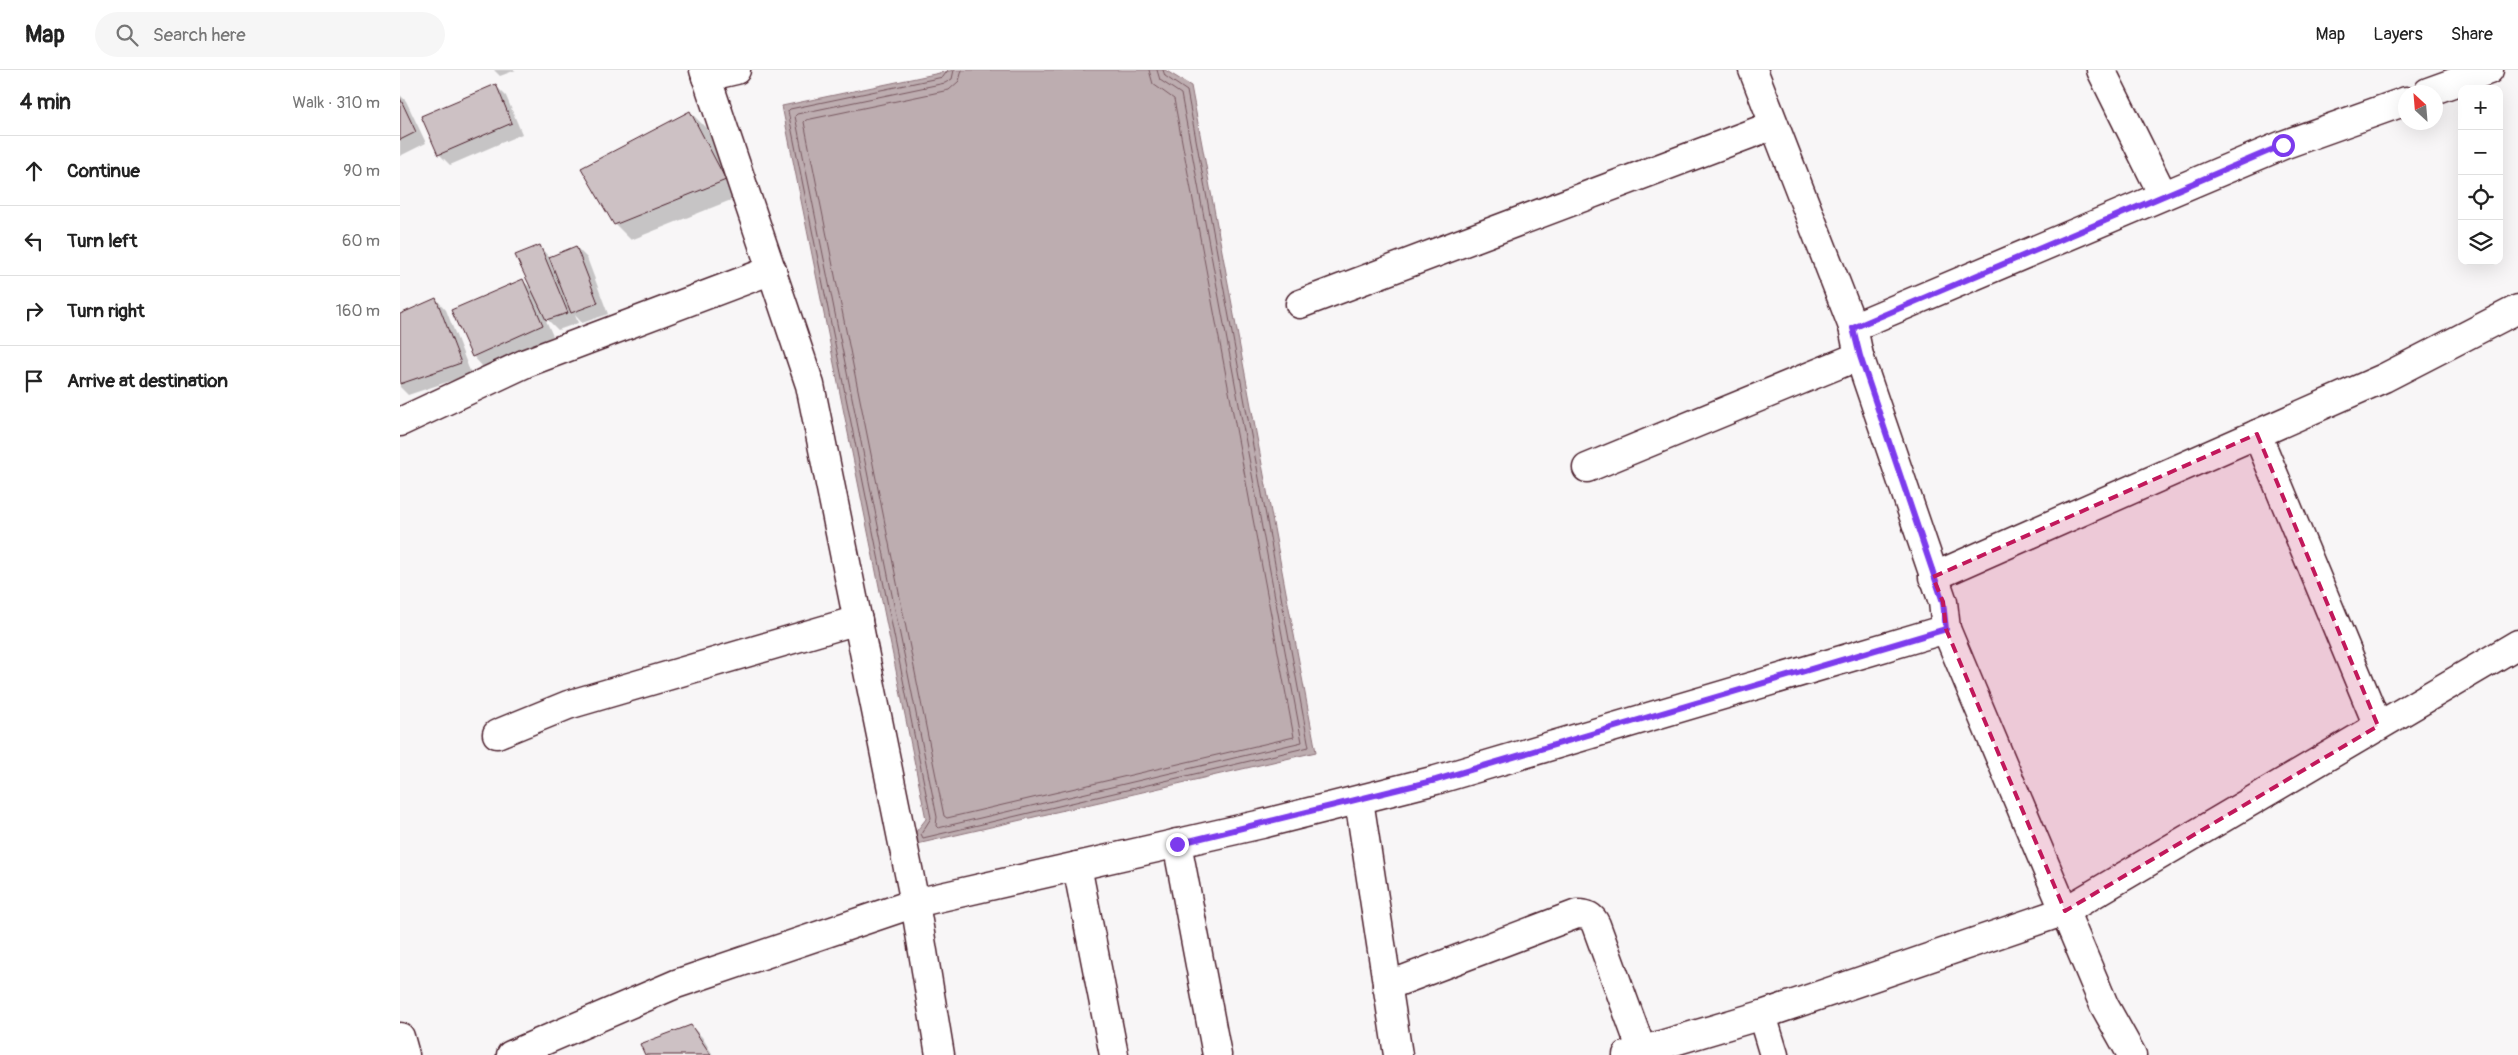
<!DOCTYPE html>
<meta charset="utf-8">
<style>
body{margin:0;font-family:Pangolin,sans-serif;background:#f6f6f6;color:#222}
.controls{position:absolute;right:15px;top:15px;display:grid;overflow:hidden;border-radius:10px;box-shadow:0 5px 20px #0002}
.controls button{width:45px;height:45px;display:grid;place-items:center;padding:0;border:0;border-bottom:1px solid #e0e0e0;background:#fff;color:#222;font:25px sans-serif}
.compass{position:absolute;left:1998px;top:15px;width:45px;height:45px;border-radius:50%;background:#fff;box-shadow:0 5px 20px #0002;rotate:334deg}
.stop{position:absolute;width:15px;height:15px;margin:-11px;border:4px solid #7c3aed;border-radius:50%;background:#fff}
.stop.end{background:#7c3aed;border-color:#fff;box-shadow:0 1px 5px #0008}
.list{margin:0;padding:0;list-style:none}
h2{display:flex;justify-content:space-between;align-items:center;height:65px;margin:0;padding:0 20px;font-size:21px}
h2 small{font-size:16px;font-weight:400;color:#767676}
.list li{display:grid;grid-template-columns:32px 1fr auto;gap:15px;align-items:center;box-sizing:border-box;height:70px;padding:0 20px;border-top:1px solid #e0e0e0}
.list b{display:block;font-size:19px;white-space:nowrap}
.list em{font-size:16px;font-style:normal;color:#767676}
.icon{flex:none;width:28px;height:28px;fill:none;stroke:currentColor;stroke-width:2;stroke-linecap:round;stroke-linejoin:round}
.map{position:relative;flex:none;width:2118px;height:985px;overflow:hidden}
header{display:flex;align-items:center;gap:30px;box-sizing:border-box;height:70px;padding:0 25px;background:#fff;border-bottom:1px solid #e0e0e0}
header strong{font-size:24px}
nav{display:flex;gap:28px;margin-inline-start:auto;font-size:18px}
.search{width:350px;height:45px;background:#f6f6f6;display:flex;align-items:center;gap:12px;box-sizing:border-box;padding:0 18px;border-radius:28px;color:#767676;font-size:19px}
main{display:flex}
aside{flex:1;background:#fff}
.map>svg:first-child{display:block}
.water{fill:#bdadb0;stroke:#8f747b}
.shadow{fill:#0003}
.lines{fill:none;stroke-linecap:round;stroke-linejoin:round}
.shore{stroke:#785860;stroke-width:1}
.building{fill:#cdc1c4;stroke:#4a1f2b}
.minor-casing{stroke:#4a1f2b;stroke-width:31}
.tertiary-casing{stroke:#4a1f2b;stroke-width:31}
.secondary-casing{stroke:#4a1f2b;stroke-width:31}
.minor{stroke:#fff;stroke-width:28}
.tertiary{stroke:#fff;stroke-width:28}
.secondary{stroke:#fff;stroke-width:28}
.route{stroke:#7c3aed;stroke-width:6}
.marked{fill:#c2185b;fill-opacity:0.2;stroke:#c2185b;stroke-width:4;stroke-dasharray:10 6;stroke-linejoin:round}
</style>
<header>
<strong>Map</strong>
<div class="search"><svg class="icon" aria-label="search" viewBox="0 0 24 24"><circle cx="10" cy="10" r="6"/><path d="M15 15l6 6"/></svg>Search here</div>
<nav><a>Map</a><a>Layers</a><a>Share</a></nav>
</header>
<main>
<aside>
<h2>4 min<small>Walk · 310 m</small></h2>
<ul class="list">
<li><svg class="icon" aria-label="ahead" viewBox="0 0 24 24"><path d="M12 20V5M6 11l6-6 6 6"/></svg><div><b>Continue</b></div><em>90 m</em></li>
<li><svg class="icon" aria-label="left" viewBox="0 0 24 24"><path d="M17 20v-9H6M10 6l-5 5 5 5"/></svg><div><b>Turn left</b></div><em>60 m</em></li>
<li><svg class="icon" aria-label="right" viewBox="0 0 24 24"><path d="M7 20v-9h11M14 6l5 5-5 5"/></svg><div><b>Turn right</b></div><em>160 m</em></li>
<li><svg class="icon" aria-label="arrive" viewBox="0 0 24 24"><path d="M6 21V4h12l-3 4 3 4H6"/></svg><div><b>Arrive at destination</b></div></li>
</ul>
</aside>
<div class="map">
<svg width="2118" height="985" viewBox="0 0 2118 985">
<rect width="100%" height="100%" fill="#f8f6f7"/>
<filter id="ink" filterUnits="userSpaceOnUse"><feTurbulence type="fractalNoise" baseFrequency=".02" numOctaves="2"/><feDisplacementMap in="SourceGraphic" scale="10" xChannelSelector="R" yChannelSelector="G"/><feConvolveMatrix kernelMatrix="1 2 1 2 8 2 1 2 1" color-interpolation-filters="sRGB"/></filter>
<g filter="url(#ink)">
<!-- water -->
<path class="water" d="M554,0H765L791,16L916,682L504,777L526,749L382,36Z"/>
<!-- shadow -->
<g class="shadow">
<path d="M94,0H116L100,6Z"/>
<path d="M95,15L106,26L122,64L50,95L39,84Z"/>
<path d="M0,25L6,31L26,73L0,86Z"/>
<path d="M290,42L306,58L341,126L231,170L215,154Z"/>
<path d="M139,176L150,188L176,177L187,188L208,244L182,253L175,245L178,253L158,260L144,246L153,266L83,297L73,286L122,210L134,221Z"/>
<path d="M36,229L46,240L71,304L8,325L0,317V246Z"/>
<path d="M291,956L302,967L313,985H247Z"/>
</g>
<g class="lines">
<!-- shore -->
<g class="shore">
<path d="M548,0L543,7L390,39L388,41L531,748L521,764L523,768L909,677L787,21L765,6L763,0"/>
<path d="M554,0L552,9L545,13L397,44L395,46L537,747L536,756L538,758L902,672L781,24L760,10L757,0"/>
<path d="M562,0L559,11L549,20L406,50L404,52L544,746L547,748L894,667L774,29L753,14L749,0"/>
</g>
</g>
<!-- building -->
<g class="building">
<path d="M96,14L112,53L38,85L21,46Z"/>
<path d="M0,28L16,62L0,70Z"/>
<path d="M290,41L326,110L214,155L181,98Z"/>
<path d="M140,175L168,243L146,250L115,185Z"/>
<path d="M176,176L198,233L171,243L149,187Z"/>
<path d="M123,209L143,255L72,287L51,240Z"/>
<path d="M36,228L61,293L0,314V244Z"/>
<path d="M291,955L311,985H245L240,974Z"/>
</g>
<g class="lines">
<defs>
<g id="minor">
<path d="M304,0L410,315L515,833L540,985"/>
<path d="M1701,0L1763,125"/>
<path d="M306,7L336,0"/>
<path d="M2028,22L2089,0"/>
<path d="M900,234L1374,55"/>
<path d="M1453,257L1883,75L2006,31"/>
<path d="M0,352L126,293L372,200"/>
<path d="M1857,364L1978,656"/>
<path d="M1187,398L1459,286"/>
<path d="M1533,507L1984,308L2118,239"/>
<path d="M97,664L168,635L458,550"/>
<path d="M959,730L998,985"/>
<path d="M777,773L817,985"/>
<path d="M677,796L714,985"/>
<path d="M987,916L1177,844C1187,844 1192,846 1196,855L1242,981"/>
<path d="M1362,945L1374,985"/>
<path d="M0,967L5,985"/>
<path d="M111,985L276,914L515,833L862,754L1036,710L1546,559"/>
<path d="M1227,985L1362,945L1665,841"/>
</g>
<path id="tertiary" d="M1665,841L2118,574"/>
<path id="secondary" d="M1353,0L1453,257L1459,286L1543,532L1546,559L1704,935L1732,985"/>
</defs>
<!-- minor casing -->
<use href="#minor" class="minor-casing"/>
<!-- tertiary casing -->
<use href="#tertiary" class="tertiary-casing"/>
<!-- secondary casing -->
<use href="#secondary" class="secondary-casing"/>
<!-- minor -->
<use href="#minor" class="minor"/>
<!-- tertiary -->
<use href="#tertiary" class="tertiary"/>
<!-- secondary -->
<use href="#secondary" class="secondary"/>
</g>
</g>
<g class="lines" filter="url(#ink)">
<!-- route -->
<path class="route" d="M777,774L1036,710L1546,559L1543,532L1460,286L1453,258L1883,75"/>
</g>
<!-- marked area -->
<path class="marked" d="M1857,364L1978,656L1665,841L1546,559L1543,532L1533,507Z"/>
</svg>
<div class="controls">
<button>+</button>
<button>−</button>
<button><svg class="icon" aria-label="locate" viewBox="0 0 24 24"><circle cx="12" cy="12" r="6"/><path d="M12 2v4M12 18v4M2 12h4M18 12h4"/></svg></button>
<button><svg class="icon" aria-label="layers" viewBox="0 0 24 24"><path d="M12 4l9 5-9 5-9-5zM3 14l9 5 9-5"/></svg></button>
</div>
<svg class="compass" viewBox="-18 -18 36 36"><path d="M0-13l5 13h-10z" fill="#e53935"/><path d="M0 13l5-13h-10z" fill="#767676"/></svg>
<div class="stop" style="left:1883px;top:75px"></div>
<div class="stop end" style="left:777px;top:774px"></div>
</div>
</main>
